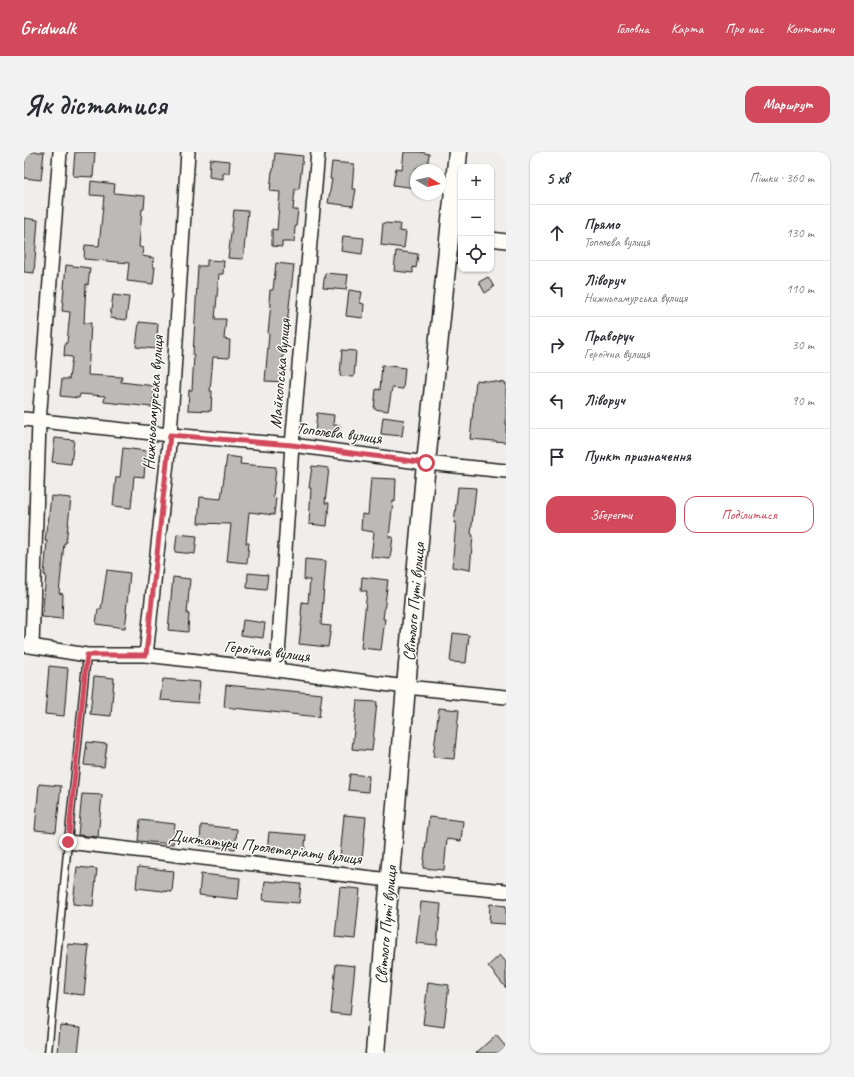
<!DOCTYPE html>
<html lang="uk">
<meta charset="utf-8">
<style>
body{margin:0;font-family:Caveat,sans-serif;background:#f2f2f3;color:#2b2b33}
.controls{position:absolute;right:12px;top:12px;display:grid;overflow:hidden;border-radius:8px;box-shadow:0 1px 3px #0004}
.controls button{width:36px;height:36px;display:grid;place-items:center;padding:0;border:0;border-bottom:1px solid #e1e1e2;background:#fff;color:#2b2b33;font:20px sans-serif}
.compass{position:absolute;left:386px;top:12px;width:36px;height:36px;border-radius:50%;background:#fff;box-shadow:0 1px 3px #0004;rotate:99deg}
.stop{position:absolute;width:12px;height:12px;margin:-9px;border:3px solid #d1495b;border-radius:50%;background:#fff}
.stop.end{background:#d1495b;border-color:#fff;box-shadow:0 1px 4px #0008}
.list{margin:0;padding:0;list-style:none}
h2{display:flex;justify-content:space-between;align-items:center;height:52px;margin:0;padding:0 16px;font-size:17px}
h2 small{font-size:13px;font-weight:400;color:#7c7c81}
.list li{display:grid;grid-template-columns:26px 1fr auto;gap:12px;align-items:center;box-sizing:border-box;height:56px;padding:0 16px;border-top:1px solid #e1e1e2}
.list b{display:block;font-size:15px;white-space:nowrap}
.list p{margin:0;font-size:13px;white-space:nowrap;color:#7c7c81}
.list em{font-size:13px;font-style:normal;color:#7c7c81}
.actions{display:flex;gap:8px;padding:12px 16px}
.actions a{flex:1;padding:9px 0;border:1px solid #d1495b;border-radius:12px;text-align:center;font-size:14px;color:#d1495b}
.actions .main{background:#d1495b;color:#fff}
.icon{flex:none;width:22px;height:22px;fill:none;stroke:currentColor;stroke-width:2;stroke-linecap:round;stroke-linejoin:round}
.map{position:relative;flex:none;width:482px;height:901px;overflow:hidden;border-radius:12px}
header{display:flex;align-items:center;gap:24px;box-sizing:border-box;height:56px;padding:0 20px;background:#d1495b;color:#fff}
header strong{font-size:19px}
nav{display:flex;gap:22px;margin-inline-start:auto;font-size:14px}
.intro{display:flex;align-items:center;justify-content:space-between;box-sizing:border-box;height:96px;padding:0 24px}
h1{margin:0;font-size:28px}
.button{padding:10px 18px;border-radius:12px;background:#d1495b;color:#fff;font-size:14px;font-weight:700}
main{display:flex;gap:24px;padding:0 24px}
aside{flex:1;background:#fff;border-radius:12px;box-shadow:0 1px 3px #0004}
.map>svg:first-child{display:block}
.building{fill:#bbbab6;stroke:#1c1c1c}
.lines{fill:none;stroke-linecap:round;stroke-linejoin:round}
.lane-casing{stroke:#1c1c1c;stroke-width:9}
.street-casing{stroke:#1c1c1c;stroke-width:16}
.secondary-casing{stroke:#1c1c1c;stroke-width:21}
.lane{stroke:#fdfcf7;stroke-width:6}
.street{stroke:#fdfcf7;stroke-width:13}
.secondary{stroke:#fdfcf7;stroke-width:18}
.route{stroke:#d1495b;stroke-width:5}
.labels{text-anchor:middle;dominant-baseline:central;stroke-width:3;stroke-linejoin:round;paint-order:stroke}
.street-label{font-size:17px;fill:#1c1c1c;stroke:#fdfcf7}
</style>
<header>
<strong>Gridwalk</strong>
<nav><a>Головна</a><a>Карта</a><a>Про нас</a><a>Контакти</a></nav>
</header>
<div class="intro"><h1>Як дістатися</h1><a class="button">Маршрут</a></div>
<main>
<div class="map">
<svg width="482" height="901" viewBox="0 0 482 901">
<rect width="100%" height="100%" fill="#f0eeea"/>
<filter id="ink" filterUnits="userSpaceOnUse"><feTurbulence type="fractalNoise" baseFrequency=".025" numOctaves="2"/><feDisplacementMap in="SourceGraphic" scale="8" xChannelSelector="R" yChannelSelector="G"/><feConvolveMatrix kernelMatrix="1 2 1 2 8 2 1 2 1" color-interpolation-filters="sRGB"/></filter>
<g filter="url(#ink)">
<!-- building -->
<g class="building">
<path d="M1,0H20L17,28L0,26Z"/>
<path d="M51,0H71L69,25L49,24Z"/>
<path d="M380,0H396L405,2L403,17L392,16V36L369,33L372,16L378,17Z"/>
<path d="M251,1L279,4L275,37H271L269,58H274L272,75H271L270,90H258V95L248,94V77L253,78L256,40L246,39L248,19H249Z"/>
<path d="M186,7L206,9L205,21H199V27L185,25Z"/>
<path d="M308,10L330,12L328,37H332L329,54L304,51L308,27H306Z"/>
<path d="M67,29L91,32L90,41L121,44L120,57H118L115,95L119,96L118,104L130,106L129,115H131L129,132L103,129L105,111L60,107L61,93L75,94L80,44L66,43Z"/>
<path d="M210,58L224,59L219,107L204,106Z"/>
<path d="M0,66L14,68L10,121L0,120Z"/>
<path d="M359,71L376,72L375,79L382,80L380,96L357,93Z"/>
<path d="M319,84L340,86L338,102L317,99Z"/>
<path d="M372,99L394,102L392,116L389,115V121L370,119Z"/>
<path d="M183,108L200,109L199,122H195L191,167H202L200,187L206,188L205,206L189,205L186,239H188L187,259L164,258L165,238H168L170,203H169L174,114H183Z"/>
<path d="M252,111L270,113L258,213H262L260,230L241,229L245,182H244L247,151L245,150L246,138H249Z"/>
<path d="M42,113L66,116L64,133L62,132L60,171H67L64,223L98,225L97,230L131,234L128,255L80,250L81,244L56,242L55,246L36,244L38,227H45L48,205L40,204L41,191H43L46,160L38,159Z"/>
<path d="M301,121L324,123L322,138L299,136Z"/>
<path d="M464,125L470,135L461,141L455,130Z"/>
<path d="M325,138L338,140L336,151L340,152L339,166L322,164Z"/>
<path d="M89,143L105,145L102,168L86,166Z"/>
<path d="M115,170L134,172L132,197L112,195Z"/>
<path d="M318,198L332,199L330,225L316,224Z"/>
<path d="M358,213L381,216L379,237L368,236L364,259L350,257L352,237L356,238Z"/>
<path d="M452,228L482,231V290L446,287Z"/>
<path d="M293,261L310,263L309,273H316L315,285L291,283Z"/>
<path d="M359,265L380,268L378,284L357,282Z"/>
<path d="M31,286L50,288L47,312L28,310Z"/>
<path d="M99,296L122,299L120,325L110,324L107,356L89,354L92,325H96Z"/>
<path d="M203,304L217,306L216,312L252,315L249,345L252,346L250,363L225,360L222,391H225L223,411L203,409L207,372L174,371L176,345L197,347Z"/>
<path d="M288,314L305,316L301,351H305L303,374L285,372L287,336H285Z"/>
<path d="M347,326L372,327L371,350L369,349L365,385H369L366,407L347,405L350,380L337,378L338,362L344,363Z"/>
<path d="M434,335L452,336L447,382L449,383L446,418L428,415L432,371H430Z"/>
<path d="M27,344L47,346L42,391H40L35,441L39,442L38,467L18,465L22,423H20L23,389H21L23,372H24Z"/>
<path d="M153,382L173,384L171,402L151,400Z"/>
<path d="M281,407L302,409L297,473L307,474L304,495L275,492L278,465L277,464L278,450L284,451L286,428H280Z"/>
<path d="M83,418L106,421L102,460H103L101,476L72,472L74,457H77Z"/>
<path d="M224,421L244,423L242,438L223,436Z"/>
<path d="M149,425L166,427L163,462H165L164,480L144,478Z"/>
<path d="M338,425L364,428L359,467H361L357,498L337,496L343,439H337Z"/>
<path d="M219,468L241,471L239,486L217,483Z"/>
<path d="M429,481L445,483L442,511L426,510Z"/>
<path d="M25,514L44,516L40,564L21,562Z"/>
<path d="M70,524L90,526L87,564L66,562Z"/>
<path d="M139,527L176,530L174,551L136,548Z"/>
<path d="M202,533L298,542L295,565L200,555Z"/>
<path d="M333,549L353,550L348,599L328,597Z"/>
<path d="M415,556L435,558L430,607L409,605Z"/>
<path d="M63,590L83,592L80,615L60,613Z"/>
<path d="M326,622L345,624L344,640L324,638Z"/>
<path d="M15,632L37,634L32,680L11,678Z"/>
<path d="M58,642L78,643L74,685L54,683Z"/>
<path d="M320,663L342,665L338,708L316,706Z"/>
<path d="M405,665L439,669L437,689L423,687L420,718L399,716Z"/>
<path d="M116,668L151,672L149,692L114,689Z"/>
<path d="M177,673L213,677L211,697L176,693Z"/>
<path d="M245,680L282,683L280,703L243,700Z"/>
<path d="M53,715L73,717L69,754L49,752Z"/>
<path d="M114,715L150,719L148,740L112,736Z"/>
<path d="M177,722L216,726L214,747L175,743Z"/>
<path d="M241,729L277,732L275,751L239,748Z"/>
<path d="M316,735L336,737L331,787L311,785Z"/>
<path d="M397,750L417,752L413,793L392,791Z"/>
<path d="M466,752L482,754V772L465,771Z"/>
<path d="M44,792L65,794L60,843L40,841Z"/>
<path d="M476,803L482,810V836L464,814Z"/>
<path d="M312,812L331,814L326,863L307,861Z"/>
<path d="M404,830L425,833L420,875L399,872Z"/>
<path d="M36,873L57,875L54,901H34Z"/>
<path d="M472,883L482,895V901H452Z"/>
</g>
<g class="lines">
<defs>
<path id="lane" d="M24,901L44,690L63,503"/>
<g id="street">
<path d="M467,87L482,89"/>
<path d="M0,267L146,283L268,293L402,311L482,319"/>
<path d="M0,493L63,503H122L253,518L382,535L482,545"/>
<path d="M8,494L15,270L36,0"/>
<path d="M122,503L146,283L164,0"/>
<path d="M253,518L268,293L294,0"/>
<path d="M44,690L365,728L482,739"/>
</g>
<path id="secondary" d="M351,901L382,535L402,311L434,0"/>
</defs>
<!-- lane casing -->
<use href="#lane" class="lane-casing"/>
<!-- street casing -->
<use href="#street" class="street-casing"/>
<!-- secondary casing -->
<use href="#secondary" class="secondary-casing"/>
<!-- lane -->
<use href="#lane" class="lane"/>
<!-- street -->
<use href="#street" class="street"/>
<!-- secondary -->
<use href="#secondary" class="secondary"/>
</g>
</g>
<g class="lines" filter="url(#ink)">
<!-- route -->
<path class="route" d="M44,690L63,503H122L146,283L268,293L402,311"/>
</g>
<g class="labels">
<!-- street labels -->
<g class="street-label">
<text transform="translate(256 222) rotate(-85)">Майкопська вулиця</text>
<text transform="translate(129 251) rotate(-86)">Нижньоамурська вулиця</text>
<text transform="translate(315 281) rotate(7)">Тополєва вулиця</text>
<text transform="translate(390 450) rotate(-85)">Світлого Путі вулиця</text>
<text transform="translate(243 499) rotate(7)">Героїчна вулиця</text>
<text transform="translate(241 695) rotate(7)">Диктатури Пролетаріату вулиця</text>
<text transform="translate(362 773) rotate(-85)">Світлого Путі вулиця</text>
</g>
</g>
</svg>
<div class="controls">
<button>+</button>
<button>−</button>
<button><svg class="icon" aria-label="locate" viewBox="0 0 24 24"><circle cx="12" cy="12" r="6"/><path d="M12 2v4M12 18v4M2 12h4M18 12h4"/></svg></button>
</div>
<svg class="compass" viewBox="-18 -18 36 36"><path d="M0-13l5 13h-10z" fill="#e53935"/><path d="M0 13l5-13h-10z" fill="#7c7c81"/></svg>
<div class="stop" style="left:402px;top:311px"></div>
<div class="stop end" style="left:44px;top:690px"></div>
</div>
<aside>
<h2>5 хв<small>Пішки · 360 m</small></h2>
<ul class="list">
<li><svg class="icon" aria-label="ahead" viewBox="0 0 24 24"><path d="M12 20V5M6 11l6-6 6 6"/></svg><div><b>Прямо</b><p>Тополєва вулиця</p></div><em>130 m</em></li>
<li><svg class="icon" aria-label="left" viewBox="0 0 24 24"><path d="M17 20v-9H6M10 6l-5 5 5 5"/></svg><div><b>Ліворуч</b><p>Нижньоамурська вулиця</p></div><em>110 m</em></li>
<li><svg class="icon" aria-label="right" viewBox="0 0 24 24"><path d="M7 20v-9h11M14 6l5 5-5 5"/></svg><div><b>Праворуч</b><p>Героїчна вулиця</p></div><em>30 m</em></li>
<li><svg class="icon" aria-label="left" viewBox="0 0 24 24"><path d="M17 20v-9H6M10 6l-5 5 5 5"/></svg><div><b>Ліворуч</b></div><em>90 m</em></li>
<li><svg class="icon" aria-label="arrive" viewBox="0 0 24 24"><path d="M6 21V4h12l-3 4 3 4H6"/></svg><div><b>Пункт призначення</b></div></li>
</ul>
<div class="actions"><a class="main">Зберегти</a><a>Поділитися</a></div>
</aside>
</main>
